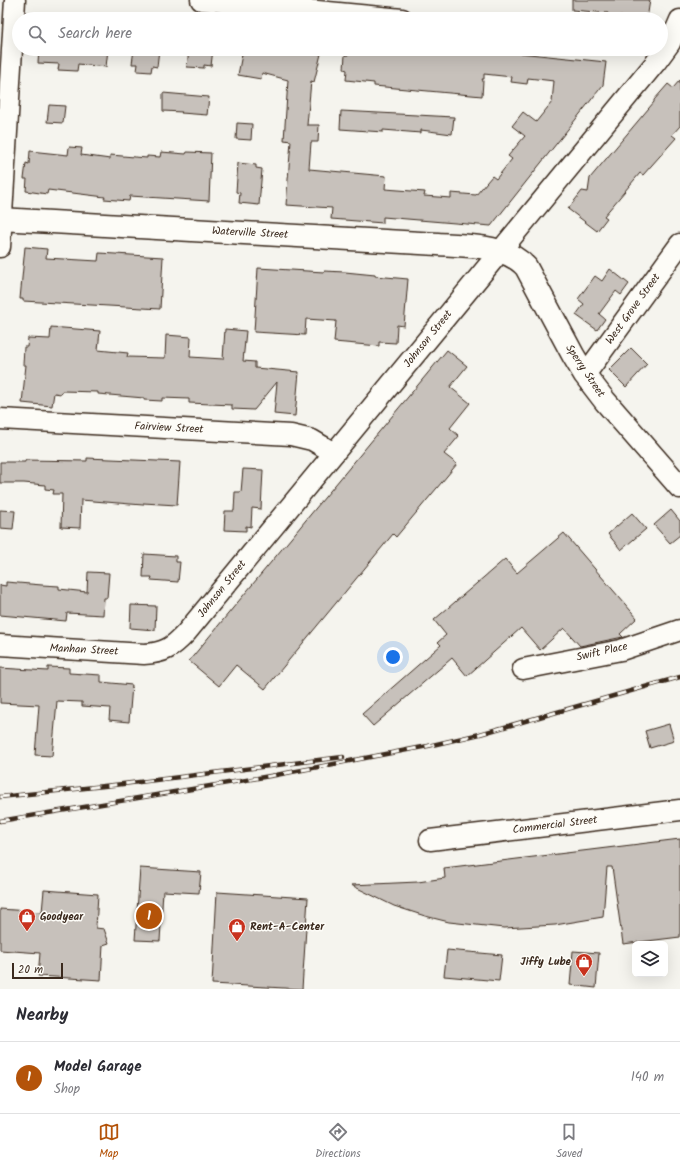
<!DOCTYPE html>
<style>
body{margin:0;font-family:Kalam,sans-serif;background:#f7f7f7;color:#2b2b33}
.controls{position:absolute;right:12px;bottom:12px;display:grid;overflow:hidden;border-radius:6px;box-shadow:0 4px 16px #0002}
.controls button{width:36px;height:36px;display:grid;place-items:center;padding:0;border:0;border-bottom:1px solid #e1e1e2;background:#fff;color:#2b2b33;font:20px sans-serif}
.scale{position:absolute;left:12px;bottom:10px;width:51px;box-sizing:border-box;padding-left:4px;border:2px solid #3b2a1e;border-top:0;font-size:11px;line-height:14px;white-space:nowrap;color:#3b2a1e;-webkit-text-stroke:3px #fdfcf7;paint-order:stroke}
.you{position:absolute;left:393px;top:657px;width:14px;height:14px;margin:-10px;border:3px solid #fff;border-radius:50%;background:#1a73e8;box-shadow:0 0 0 6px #1a73e833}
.badge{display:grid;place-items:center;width:26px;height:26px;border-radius:50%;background:#b45309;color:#fff;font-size:13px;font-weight:700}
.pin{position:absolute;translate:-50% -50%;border:2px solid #fff;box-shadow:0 1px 4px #0006}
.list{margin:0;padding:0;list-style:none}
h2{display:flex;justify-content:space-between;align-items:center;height:52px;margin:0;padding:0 16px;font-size:17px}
h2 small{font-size:13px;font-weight:400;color:#7c7c81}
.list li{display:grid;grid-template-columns:26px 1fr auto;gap:12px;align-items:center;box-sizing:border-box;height:72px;padding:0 16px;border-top:1px solid #e1e1e2}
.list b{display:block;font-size:15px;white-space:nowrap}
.list p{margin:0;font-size:13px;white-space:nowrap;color:#7c7c81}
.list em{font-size:13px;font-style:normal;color:#7c7c81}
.icon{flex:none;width:22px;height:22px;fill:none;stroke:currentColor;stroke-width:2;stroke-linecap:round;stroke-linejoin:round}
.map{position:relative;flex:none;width:680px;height:989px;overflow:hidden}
.search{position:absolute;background:#fff;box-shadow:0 4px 16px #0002;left:12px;right:12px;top:12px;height:44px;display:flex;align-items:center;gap:10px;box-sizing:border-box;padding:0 14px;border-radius:22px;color:#7c7c81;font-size:15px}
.sheet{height:124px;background:#fff}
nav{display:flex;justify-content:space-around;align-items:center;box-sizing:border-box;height:56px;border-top:1px solid #e1e1e2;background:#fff;font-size:11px;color:#7c7c81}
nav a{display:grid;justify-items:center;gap:2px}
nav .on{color:#b45309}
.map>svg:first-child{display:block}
.building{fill:#c7c1bb;stroke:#3b2a1e}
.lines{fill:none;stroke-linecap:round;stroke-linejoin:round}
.minor-casing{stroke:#3b2a1e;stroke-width:23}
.tertiary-casing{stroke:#3b2a1e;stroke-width:25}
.minor{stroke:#fdfcf7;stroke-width:20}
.tertiary{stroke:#fdfcf7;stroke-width:22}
.rail-casing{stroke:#3b2a1e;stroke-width:4.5}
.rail{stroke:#fdfcf7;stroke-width:3;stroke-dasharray:9;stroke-linecap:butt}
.labels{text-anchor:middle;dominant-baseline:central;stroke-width:3;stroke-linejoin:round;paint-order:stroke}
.street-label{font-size:11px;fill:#3b2a1e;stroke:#fdfcf7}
.poi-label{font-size:11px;font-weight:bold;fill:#3b2a1e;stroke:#fdfcf7;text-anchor:start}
</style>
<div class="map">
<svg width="680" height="989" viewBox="0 0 680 989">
<rect width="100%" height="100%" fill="#f5f4ee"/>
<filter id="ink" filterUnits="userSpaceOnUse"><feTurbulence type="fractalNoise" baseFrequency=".025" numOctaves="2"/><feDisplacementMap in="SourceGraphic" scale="8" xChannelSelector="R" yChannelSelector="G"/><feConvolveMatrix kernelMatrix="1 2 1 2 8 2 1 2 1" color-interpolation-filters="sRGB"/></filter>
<g filter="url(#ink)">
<!-- building -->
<g class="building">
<path d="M572,0H650L647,19L608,15V13L572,10Z"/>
<path d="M39,49H108L106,67L78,64L77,71L58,70L59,64L38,63Z"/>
<path d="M134,49H159L157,67L152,66L151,72L137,71L138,64H132Z"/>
<path d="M189,49H213L211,66L204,65V68L187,67Z"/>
<path d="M243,49H321L319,54H321L314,82L311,81L307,125H319L318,142H311L309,169L386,176L385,189L425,192L424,196L451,198V193L476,195L492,176L496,179L512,159L508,156L525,136L512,126L523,112L536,122L552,102L554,81L528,78L527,84L511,82L512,77L484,74V79H482L483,81L482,96L374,86V83L346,80L347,70L344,69L345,55H348V49H442L464,51V49L500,53V51L606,62L603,85L491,226L383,217V223L331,219L332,208L286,205L291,141L284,140L288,80L262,73L261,79L238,75Z"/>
<path d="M680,80V126L672,135L676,138L643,175L640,173L604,216L607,218L597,231L568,209L582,191L588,192L590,178L654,102V100L668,84L673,88Z"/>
<path d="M163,93L209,97L207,115L181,113L182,112L163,111Z"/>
<path d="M49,105L65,106L63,123L47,122Z"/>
<path d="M341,111L454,117L452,134L421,130V133L383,130V132L340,129Z"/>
<path d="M237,123L252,124L251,140L236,139Z"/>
<path d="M69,147L82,148L81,155L110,159V155L147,158V156L160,157L161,152L186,154L187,152L211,153L209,201L130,196L129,201L104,199L105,197L48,190L47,194L26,191L27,179H24L26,163L29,164L30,151L68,155Z"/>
<path d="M238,163L256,165V168L262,169L259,205L239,203L240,193L236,192Z"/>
<path d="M25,247L47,249L46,258L98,261L99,253L163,257L160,309L23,301V299H20Z"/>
<path d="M258,268L324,272V271L345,272L375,275V276L408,279L404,326L397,325L396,343L379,342V346L334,342L336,321L306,319L305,335L254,332Z"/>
<path d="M610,269L629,284L621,295L616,291L599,314L605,319L597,330L576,315L584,304L578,299L595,276L602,281Z"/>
<path d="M51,327L100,331L98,350L128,353L127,357L165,358L166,335L191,337L190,357L223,359L225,329L246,331L243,361L255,362V368L299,372L295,416L274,414L277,382L254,410L232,409V405L189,403V399L162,398V401L144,400V398L98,394V392L62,391L61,394L54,393L52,406L22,403L26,365H23L24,347H27L28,338L50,339Z"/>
<path d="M631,348L647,364L626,387L609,370Z"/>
<path d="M447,350L467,366L450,387L470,403L450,428L459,436L444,454L457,464L396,537L393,534L265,689L236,665L219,686L189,661Z"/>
<path d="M87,458L180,462L177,505L143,503V505L81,500L80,528L61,527L62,494H53L54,490L45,489V485L24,483H0V462H25V460L87,461Z"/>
<path d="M243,469L263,470L261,509L252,508L251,527L246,526V531L224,530L225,511H234L235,492H241Z"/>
<path d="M0,510L15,511L13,529L0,528Z"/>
<path d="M671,510L680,521V535L670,543L654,525Z"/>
<path d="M632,513L646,529L621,550L608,534Z"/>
<path d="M564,533L637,618L620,634L623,637L580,646L564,628L540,650L521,628L467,676L452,658L373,726L362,714L441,645L438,642L446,635L434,620L505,559L517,573Z"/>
<path d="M144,554L176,556V562H180L178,582L151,580L152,577H143Z"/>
<path d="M88,572L109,573L107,598H104L103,615L67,613L66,621L0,615V585L6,586V582L42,585L59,586V589L87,592Z"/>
<path d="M131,605L156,606L155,630L130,628Z"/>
<path d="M48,667L69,668V673L101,675V682L132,685L129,722L109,720L110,708L82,706V702L57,701L52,756L35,755L39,705L0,703V668L48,671Z"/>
<path d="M669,724L674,741L650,748L645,731Z"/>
<path d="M680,839V937L623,944L612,867H607L603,917L555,925L504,928L449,922L425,916L394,906L351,885L418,882L445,878L444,868Z"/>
<path d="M140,868L201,872L199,893L163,891L160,941L135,940Z"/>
<path d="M44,890L98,894L96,928L104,929L109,943L103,945L101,980L38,976L40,953L0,950V909L42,912Z"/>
<path d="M217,892L308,898L302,989L212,984Z"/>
<path d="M447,950L502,955L499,981L444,976Z"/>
<path d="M573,951L599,953L596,988L570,985Z"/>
</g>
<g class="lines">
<defs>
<g id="minor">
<path d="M201,0L402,19"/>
<path d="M0,247L15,0"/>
<path d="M585,375L680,244"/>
<path d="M0,419L291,435L312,440L334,453"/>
<path d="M0,645L144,654C164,653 172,648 186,633L656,62L670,43L680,20"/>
<path d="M523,669L621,650L680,630"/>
<path d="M430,840L680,810"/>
</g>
<path id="tertiary" d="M0,219L438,244C467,246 505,244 526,267L573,355L585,375L605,401L680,487"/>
</defs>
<!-- minor casing -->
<use href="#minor" class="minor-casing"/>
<!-- tertiary casing -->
<use href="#tertiary" class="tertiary-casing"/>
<!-- minor -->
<use href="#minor" class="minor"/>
<!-- tertiary -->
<use href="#tertiary" class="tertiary"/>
<defs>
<g id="rail">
<path d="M0,797L123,784L343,757"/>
<path d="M0,821L276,775L428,746L480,734L680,677"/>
</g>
</defs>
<!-- rail casing -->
<use href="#rail" class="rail-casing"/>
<!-- rail -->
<use href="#rail" class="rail"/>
</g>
</g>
<!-- icons -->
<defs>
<symbol id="shop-pin" viewBox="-11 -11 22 30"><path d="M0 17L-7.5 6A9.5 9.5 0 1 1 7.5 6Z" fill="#c8321e" stroke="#fdfcf7"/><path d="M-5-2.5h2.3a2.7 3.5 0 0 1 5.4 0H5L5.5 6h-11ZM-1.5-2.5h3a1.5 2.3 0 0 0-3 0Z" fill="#fff"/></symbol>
</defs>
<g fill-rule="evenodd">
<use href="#shop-pin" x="17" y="907" width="20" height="27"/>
<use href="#shop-pin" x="227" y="917" width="20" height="27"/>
<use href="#shop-pin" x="574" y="952" width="20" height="27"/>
</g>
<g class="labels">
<!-- street labels -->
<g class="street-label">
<text transform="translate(250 233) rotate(3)">Waterville Street</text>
<text transform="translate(633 309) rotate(-54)">West Grove Street</text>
<text transform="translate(428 339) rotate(-51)">Johnson Street</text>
<text transform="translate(585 371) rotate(56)">Sperry Street</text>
<text transform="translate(169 428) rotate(3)">Fairview Street</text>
<text transform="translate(222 589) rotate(-51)">Johnson Street</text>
<text transform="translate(84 650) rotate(3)">Manhan Street</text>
<text transform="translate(602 652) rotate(-13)">Swift Place</text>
<text transform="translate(555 825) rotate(-7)">Commercial Street</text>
</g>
<!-- poi labels -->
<g class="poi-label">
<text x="40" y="917">Goodyear</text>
<text x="250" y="927">Rent-A-Center</text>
<text x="571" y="962" text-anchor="end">Jiffy Lube</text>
</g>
</g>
</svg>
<div class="controls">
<button><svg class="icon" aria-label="layers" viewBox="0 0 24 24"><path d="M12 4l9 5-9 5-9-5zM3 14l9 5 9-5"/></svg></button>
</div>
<div class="scale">20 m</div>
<div class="you"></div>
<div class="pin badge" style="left:149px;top:916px">1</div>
<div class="search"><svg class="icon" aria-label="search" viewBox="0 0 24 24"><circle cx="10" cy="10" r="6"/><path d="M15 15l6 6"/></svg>Search here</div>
</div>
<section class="sheet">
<h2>Nearby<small></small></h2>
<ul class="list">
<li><span class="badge">1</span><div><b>Model Garage</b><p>Shop</p></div><em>140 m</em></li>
</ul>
</section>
<nav>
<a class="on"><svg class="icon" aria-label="map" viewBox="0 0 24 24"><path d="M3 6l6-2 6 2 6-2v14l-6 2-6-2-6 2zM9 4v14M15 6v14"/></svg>Map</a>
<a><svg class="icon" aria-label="directions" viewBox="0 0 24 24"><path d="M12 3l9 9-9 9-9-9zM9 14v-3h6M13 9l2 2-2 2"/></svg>Directions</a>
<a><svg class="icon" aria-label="saved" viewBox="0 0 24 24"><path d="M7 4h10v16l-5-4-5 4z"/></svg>Saved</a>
</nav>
